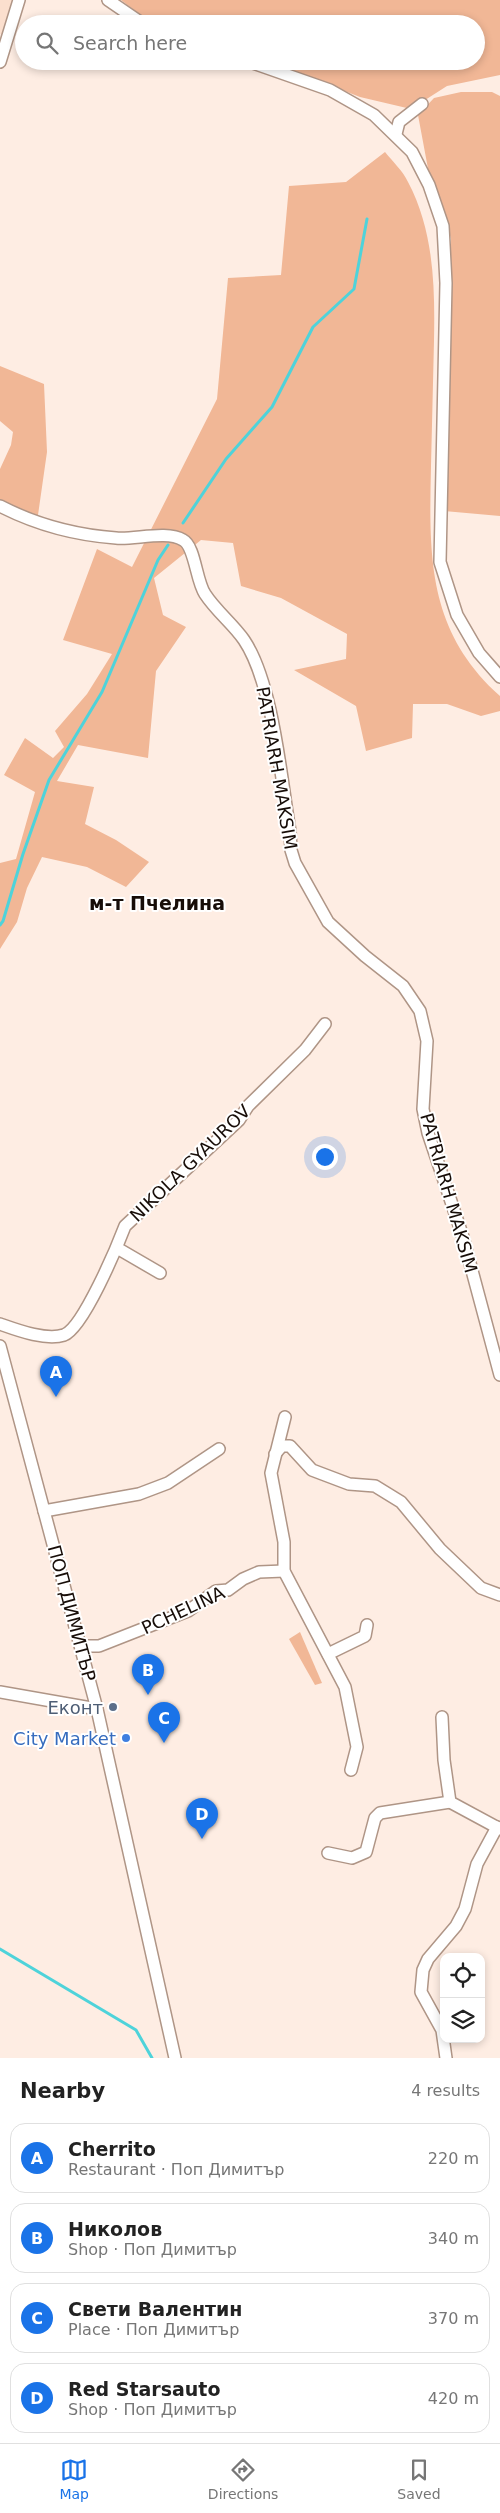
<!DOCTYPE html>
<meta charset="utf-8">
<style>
body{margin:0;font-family:"DejaVu Sans",sans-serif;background:#f2f2f2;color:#222}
.controls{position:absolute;right:15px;bottom:15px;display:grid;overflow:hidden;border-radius:10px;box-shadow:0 2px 8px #0003}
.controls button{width:45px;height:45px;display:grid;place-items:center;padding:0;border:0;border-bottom:1px solid #e0e0e0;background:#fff;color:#222;font:25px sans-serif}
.you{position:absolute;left:324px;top:1156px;width:18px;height:18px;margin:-12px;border:4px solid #fff;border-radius:50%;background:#1a73e8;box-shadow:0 0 0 8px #1a73e833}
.badge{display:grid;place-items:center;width:32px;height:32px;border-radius:50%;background:#1a73e8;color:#fff;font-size:16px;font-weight:700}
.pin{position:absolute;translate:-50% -41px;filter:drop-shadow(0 1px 2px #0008)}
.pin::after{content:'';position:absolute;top:26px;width:18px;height:15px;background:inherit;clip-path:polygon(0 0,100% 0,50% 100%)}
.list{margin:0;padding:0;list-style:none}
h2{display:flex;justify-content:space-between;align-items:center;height:65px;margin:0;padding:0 20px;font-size:21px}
h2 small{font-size:16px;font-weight:400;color:#767676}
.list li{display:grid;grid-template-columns:32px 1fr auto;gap:15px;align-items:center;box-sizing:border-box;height:70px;margin:0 10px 10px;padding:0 10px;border:1px solid #e0e0e0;border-radius:15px}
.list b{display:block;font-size:19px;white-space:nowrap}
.list p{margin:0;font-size:16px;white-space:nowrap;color:#767676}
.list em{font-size:16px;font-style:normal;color:#767676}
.icon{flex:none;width:28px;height:28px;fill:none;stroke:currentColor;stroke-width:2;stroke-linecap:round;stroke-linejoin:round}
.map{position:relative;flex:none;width:500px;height:2058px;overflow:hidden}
.search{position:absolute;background:#fff;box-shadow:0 2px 8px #0003;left:15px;right:15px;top:15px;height:55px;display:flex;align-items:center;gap:12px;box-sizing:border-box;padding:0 18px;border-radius:28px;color:#767676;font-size:19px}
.sheet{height:385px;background:#fff}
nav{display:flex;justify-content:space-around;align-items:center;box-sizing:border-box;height:70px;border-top:1px solid #e0e0e0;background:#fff;font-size:14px;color:#767676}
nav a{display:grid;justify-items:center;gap:2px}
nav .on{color:#1a73e8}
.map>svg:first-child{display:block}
.built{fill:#fbdfce}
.green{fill:#f1b796}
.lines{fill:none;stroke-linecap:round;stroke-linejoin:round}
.stream{stroke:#4ed3da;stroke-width:3}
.minor-casing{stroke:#af9586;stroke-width:14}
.minor{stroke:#fff;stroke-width:11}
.service-dot{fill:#5c6f8a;stroke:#fff;stroke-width:2}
.shop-dot{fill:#3f7fe0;stroke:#fff;stroke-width:2}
.labels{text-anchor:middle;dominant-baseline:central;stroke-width:4;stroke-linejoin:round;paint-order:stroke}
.street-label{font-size:18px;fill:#170d08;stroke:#fff}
.service-label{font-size:18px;fill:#4e5e75;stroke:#fff;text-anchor:end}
.shop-label{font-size:18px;fill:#366cbe;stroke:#fff;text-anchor:end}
.neighbourhood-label{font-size:19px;font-weight:bold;fill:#170d08;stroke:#fff}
</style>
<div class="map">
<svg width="500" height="2058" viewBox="0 0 500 2058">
<rect width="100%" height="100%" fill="#feede3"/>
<!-- built -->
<path class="built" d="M0,0H16L7,39L0,34Z"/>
<!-- green -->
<g class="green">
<path d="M121,0H500V75L447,86L411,109L360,97L268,61H476V24H162L143,17Z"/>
<path d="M461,92H492L500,96V516L444,511L451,239L440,198L429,174L418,115L434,98Z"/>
<path d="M385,152C393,162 403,171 408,182C434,231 435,287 434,341C433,383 432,424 431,466C429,555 427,631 500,696V711L481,716L447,704H413L412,738L366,751L356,706L294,670L346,659L347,634L281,598L241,586L233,543L201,540L154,578L163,615L186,627L156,671L148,758L78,745L57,781L94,787L85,824L116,840L149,862L126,887L87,867L42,857L27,888L17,922L0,949V863L16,859L35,792L4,775L25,738L53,758L64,747L55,731L87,694L112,654L63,640L97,549L132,567L217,399L228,278L281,275L289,186L346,182Z"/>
<path d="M0,366L44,384L47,452L37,522L0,506V469L11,445L13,432L0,421Z"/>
<path d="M300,1632L322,1683L315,1685L289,1639Z"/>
</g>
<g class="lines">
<!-- stream -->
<g class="stream">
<path d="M183,523L226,459L272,407L313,327L354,289L367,219"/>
<path d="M0,925L3,921L23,854L49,780L102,692L158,560L168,545"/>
<path d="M0,1949L136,2030L152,2058"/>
</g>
<defs>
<g id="minor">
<path d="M108,0L143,24"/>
<path d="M247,61L330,90L374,115L412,152L429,185L443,226L446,283L440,562L457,615L479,653L500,677"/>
<path d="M0,62L19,0"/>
<path d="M396,134L399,122L422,104"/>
<path d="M0,506C37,525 74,535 116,538C134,540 167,530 183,540C195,546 196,581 205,594C216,611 233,624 244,640C273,683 281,779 290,831L291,850L295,863L328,922L365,956L403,986L420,1011L427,1041L423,1109L428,1133L463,1237L500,1375"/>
<path d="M117,1248L160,1273"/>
<path d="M0,1324C17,1330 46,1341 64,1335C83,1328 117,1247 125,1226L239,1120L248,1106L305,1050L325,1024"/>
<path d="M0,1346L97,1709L175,2058"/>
<path d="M285,1417L271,1473L284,1542V1571L345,1687L357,1747L351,1770"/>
<path d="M275,1454L282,1446H290L312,1470L349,1484L375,1486L401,1502L440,1549L481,1588L500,1595"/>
<path d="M44,1511L139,1494L168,1483L219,1449"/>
<path d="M81,1646H99L188,1611L216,1591L228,1590L243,1579L259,1572L284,1571"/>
<path d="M328,1654L365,1636L367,1625"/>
<path d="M0,1692L97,1709"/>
<path d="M442,1717L444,1760L450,1802L500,1829"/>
<path d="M328,1853L352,1858L366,1852L375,1818L380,1813L450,1802"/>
<path d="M446,2058L442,2030L421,1992L423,1970L428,1959L456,1926L465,1909L477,1864L497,1827"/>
</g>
</defs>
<!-- minor casing -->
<use href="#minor" class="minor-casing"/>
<!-- minor -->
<use href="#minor" class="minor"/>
</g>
<!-- markers -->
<circle class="service-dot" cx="113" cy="1707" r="5"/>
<circle class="shop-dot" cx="126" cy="1738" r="5"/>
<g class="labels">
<!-- street labels -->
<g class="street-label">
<text transform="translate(277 768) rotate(80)">PATRIARH MAKSIM</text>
<text transform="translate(190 1163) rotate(-44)">NIKOLA GYAUROV</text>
<text transform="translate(449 1193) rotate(74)">PATRIARH MAKSIM</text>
<text transform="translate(183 1610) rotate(-25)">PCHELINA</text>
<text transform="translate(72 1613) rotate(75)">ПОП ДИМИТЪР</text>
</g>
<!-- service labels -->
<g class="service-label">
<text x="103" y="1707">Еконт</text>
</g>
<!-- shop labels -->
<g class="shop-label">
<text x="116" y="1738">City Market</text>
</g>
<!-- neighbourhood labels -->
<g class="neighbourhood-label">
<text x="157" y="903">м-т Пчелина</text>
</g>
</g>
</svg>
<div class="controls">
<button><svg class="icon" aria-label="locate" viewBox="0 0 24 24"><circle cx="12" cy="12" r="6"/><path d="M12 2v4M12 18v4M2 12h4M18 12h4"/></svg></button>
<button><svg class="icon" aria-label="layers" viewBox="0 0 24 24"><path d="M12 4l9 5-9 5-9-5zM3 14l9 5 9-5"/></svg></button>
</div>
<div class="you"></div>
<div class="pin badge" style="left:56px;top:1397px">A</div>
<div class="pin badge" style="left:148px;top:1695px">B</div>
<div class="pin badge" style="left:164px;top:1743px">C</div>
<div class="pin badge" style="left:202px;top:1839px">D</div>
<div class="search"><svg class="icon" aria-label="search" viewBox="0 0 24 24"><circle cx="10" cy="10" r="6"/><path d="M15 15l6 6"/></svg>Search here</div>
</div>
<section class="sheet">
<h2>Nearby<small>4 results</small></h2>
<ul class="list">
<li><span class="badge">A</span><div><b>Cherrito</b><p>Restaurant · Поп Димитър</p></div><em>220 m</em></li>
<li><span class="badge">B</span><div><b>Николов</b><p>Shop · Поп Димитър</p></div><em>340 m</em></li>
<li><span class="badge">C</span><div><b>Свети Валентин</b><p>Place · Поп Димитър</p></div><em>370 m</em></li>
<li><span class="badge">D</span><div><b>Red Starsauto</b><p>Shop · Поп Димитър</p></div><em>420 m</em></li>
</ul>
</section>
<nav>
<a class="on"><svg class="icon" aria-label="map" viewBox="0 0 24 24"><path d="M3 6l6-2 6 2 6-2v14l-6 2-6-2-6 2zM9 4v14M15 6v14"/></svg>Map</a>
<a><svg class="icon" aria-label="directions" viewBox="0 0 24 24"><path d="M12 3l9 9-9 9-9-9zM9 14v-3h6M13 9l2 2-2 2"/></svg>Directions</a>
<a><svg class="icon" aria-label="saved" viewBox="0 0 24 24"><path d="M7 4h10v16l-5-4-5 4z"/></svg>Saved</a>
</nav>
